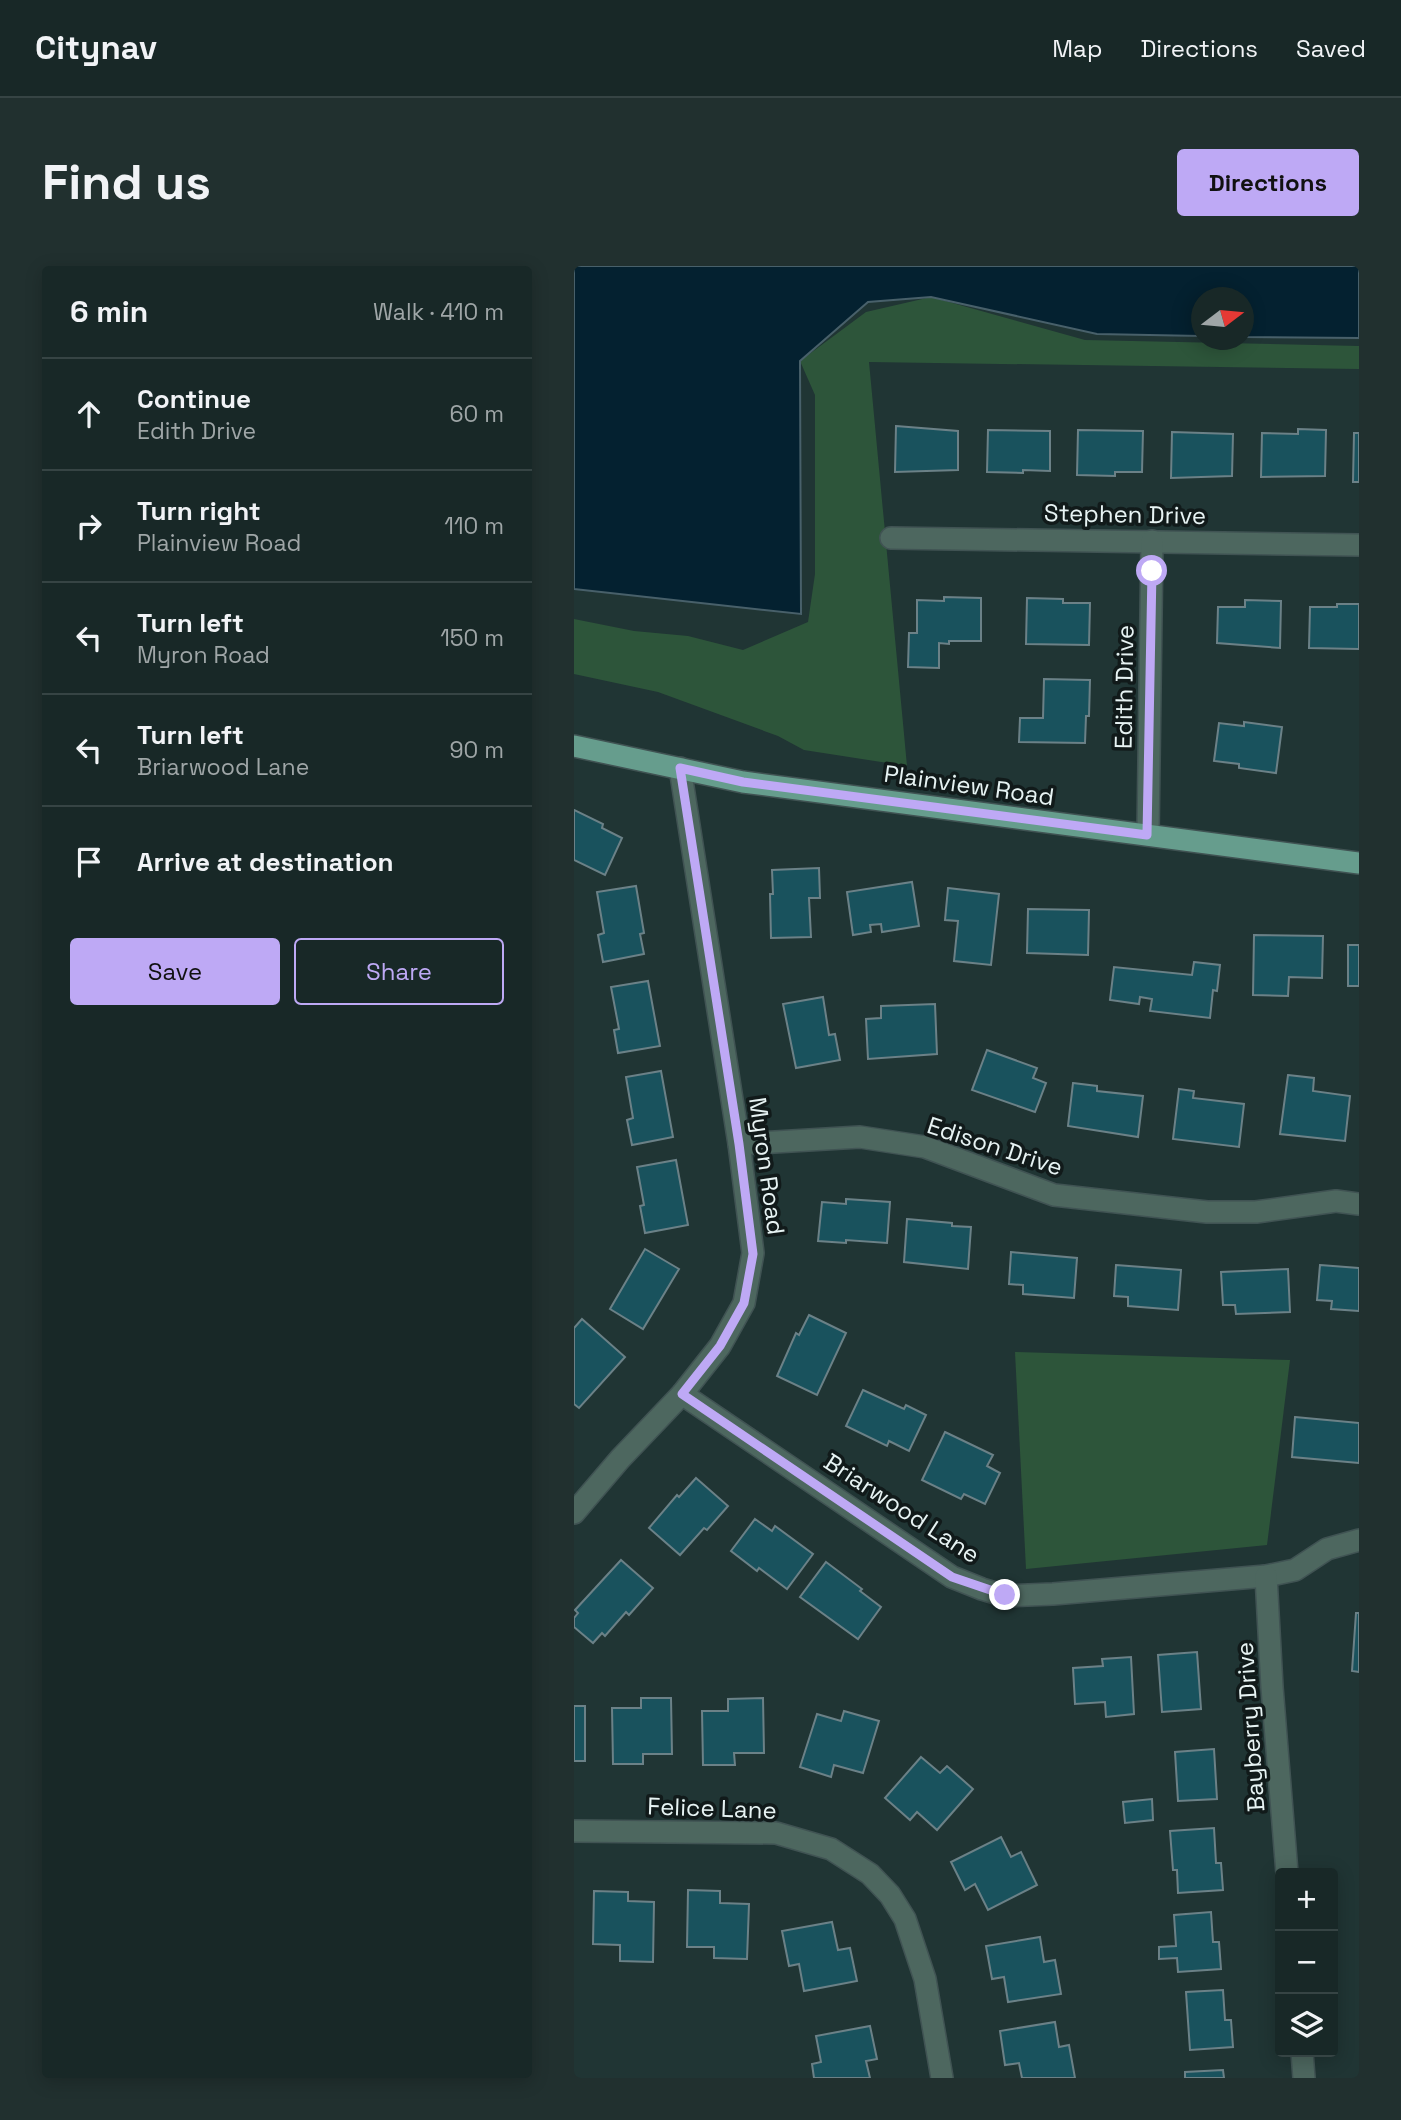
<!DOCTYPE html>
<meta charset="utf-8">
<style>
body{margin:0;font-family:"Space Grotesk",sans-serif;background:#21302f;color:#f1f3f6}
.controls{position:absolute;right:21px;bottom:21px;display:grid;overflow:hidden;border-radius:7px;box-shadow:0 4px 18px #0003}
.controls button{width:63px;height:63px;display:grid;place-items:center;padding:0;border:0;border-bottom:2px solid #364444;background:#182827;color:#f1f3f6;font:35px sans-serif}
.compass{position:absolute;left:617px;top:21px;width:63px;height:63px;border-radius:50%;background:#182827;box-shadow:0 4px 18px #0003;rotate:74deg}
.stop{position:absolute;width:21px;height:21px;margin:-16px;border:5px solid #bea9f5;border-radius:50%;background:#fff}
.stop.end{background:#bea9f5;border-color:#fff;box-shadow:0 2px 7px #0008}
.list{margin:0;padding:0;list-style:none}
h2{display:flex;justify-content:space-between;align-items:center;height:91px;margin:0;padding:0 28px;font-size:30px}
h2 small{font-size:23px;font-weight:400;color:#9fa6a7}
.list li{display:grid;grid-template-columns:46px 1fr auto;gap:21px;align-items:center;box-sizing:border-box;height:112px;padding:0 28px;border-top:2px solid #364444}
.list b{display:block;font-size:26px;white-space:nowrap}
.list p{margin:0;font-size:23px;white-space:nowrap;color:#9fa6a7}
.list em{font-size:23px;font-style:normal;color:#9fa6a7}
.actions{display:flex;gap:14px;padding:21px 28px}
.actions a{flex:1;padding:16px 0;border:2px solid #bea9f5;border-radius:7px;text-align:center;font-size:24px;color:#bea9f5}
.actions .main{background:#bea9f5;color:#111}
.icon{flex:none;width:38px;height:38px;fill:none;stroke:currentColor;stroke-width:2;stroke-linecap:round;stroke-linejoin:round}
.map{position:relative;flex:none;width:785px;height:1812px;overflow:hidden;border-radius:7px}
header{display:flex;align-items:center;gap:42px;box-sizing:border-box;height:98px;padding:0 35px;background:#182827;border-bottom:2px solid #364444}
header strong{font-size:33px}
nav{display:flex;gap:38px;margin-inline-start:auto;font-size:24px}
.intro{display:flex;align-items:center;justify-content:space-between;box-sizing:border-box;height:168px;padding:0 42px}
h1{margin:0;font-size:49px}
.button{padding:18px 32px;border-radius:7px;background:#bea9f5;color:#111;font-size:24px;font-weight:700}
main{display:flex;gap:42px;padding:0 42px}
aside{flex:1;background:#182827;border-radius:7px;box-shadow:0 4px 18px #0003}
.map>svg:first-child{display:block}
.green{fill:#2d553a}
.water{fill:#042130;stroke:#48606a;stroke-width:2}
.building{fill:#19525d;stroke:#6b8187;stroke-width:2}
.lines{fill:none;stroke-linecap:round;stroke-linejoin:round}
.minor-casing{stroke:#405353;stroke-width:24}
.major-casing{stroke:#405353;stroke-width:24}
.minor{stroke:#4d675f;stroke-width:21}
.major{stroke:#669d8d;stroke-width:21}
.route{stroke:#bea9f5;stroke-width:9}
.labels{text-anchor:middle;dominant-baseline:central;stroke-width:7;stroke-linejoin:round;paint-order:stroke}
.street-label{font-size:24px;fill:#e7f3f3;stroke:#111a1a}
</style>
<header>
<strong>Citynav</strong>
<nav><a>Map</a><a>Directions</a><a>Saved</a></nav>
</header>
<div class="intro"><h1>Find us</h1><a class="button">Directions</a></div>
<main>
<aside>
<h2>6 min<small>Walk · 410 m</small></h2>
<ul class="list">
<li><svg class="icon" aria-label="ahead" viewBox="0 0 24 24"><path d="M12 20V5M6 11l6-6 6 6"/></svg><div><b>Continue</b><p>Edith Drive</p></div><em>60 m</em></li>
<li><svg class="icon" aria-label="right" viewBox="0 0 24 24"><path d="M7 20v-9h11M14 6l5 5-5 5"/></svg><div><b>Turn right</b><p>Plainview Road</p></div><em>110 m</em></li>
<li><svg class="icon" aria-label="left" viewBox="0 0 24 24"><path d="M17 20v-9H6M10 6l-5 5 5 5"/></svg><div><b>Turn left</b><p>Myron Road</p></div><em>150 m</em></li>
<li><svg class="icon" aria-label="left" viewBox="0 0 24 24"><path d="M17 20v-9H6M10 6l-5 5 5 5"/></svg><div><b>Turn left</b><p>Briarwood Lane</p></div><em>90 m</em></li>
<li><svg class="icon" aria-label="arrive" viewBox="0 0 24 24"><path d="M6 21V4h12l-3 4 3 4H6"/></svg><div><b>Arrive at destination</b></div></li>
</ul>
<div class="actions"><a class="main">Save</a><a>Share</a></div>
</aside>
<div class="map">
<svg width="785" height="1812" viewBox="0 0 785 1812">
<rect width="100%" height="100%" fill="#203534"/>
<!-- green -->
<g class="green">
<path d="M357,31L511,74L785,80V103L295,96L333,500L230,484L204,470L84,426L0,408V353L60,365L114,370L169,384L234,356L241,308V129L226,95L292,46Z"/>
<path d="M441,1086L716,1094L693,1279L452,1303Z"/>
</g>
<!-- water -->
<path class="water" d="M0,0H785V72L670,71V32H628L627,70L523,68L357,31L294,36L226,95L227,348L0,323Z"/>
<!-- building -->
<g class="building">
<path d="M322,160L384,165V204L321,206Z"/>
<path d="M724,163L752,164L751,210L687,211L688,167L724,168Z"/>
<path d="M414,164L476,165V205L449,204V207L413,206Z"/>
<path d="M504,164L569,165L568,206H541V210L503,209Z"/>
<path d="M598,166L659,168L658,210L597,212Z"/>
<path d="M780,167H785V216H779Z"/>
<path d="M370,331L407,332V375H375V378L365,377V402L334,401L335,367H343V334L370,335Z"/>
<path d="M453,332L489,333V337H516L515,379L452,378Z"/>
<path d="M671,334L707,335L706,382L643,377L644,341H671Z"/>
<path d="M763,338H785V383L735,382L736,341H763Z"/>
<path d="M470,413L516,414L515,450H512L511,477L445,476L446,452H469Z"/>
<path d="M670,456L708,461L702,507L665,502V498L640,495L645,457L670,460Z"/>
<path d="M0,544L29,558L28,562L48,572L31,609L0,594Z"/>
<path d="M245,602L246,632H235L237,671L197,672L196,628H199L198,604Z"/>
<path d="M338,616L345,660L308,666L307,658L296,659L297,666L279,669L273,626Z"/>
<path d="M62,620L70,667L66,668L70,688L29,696L24,669L30,667L23,626Z"/>
<path d="M374,622L425,628L417,699L380,695L384,655L371,654Z"/>
<path d="M454,643L515,644L514,689L453,687Z"/>
<path d="M680,669L749,670L748,712L715,711L714,730L679,729Z"/>
<rect x="774" y="679" width="11" height="41"/>
<path d="M620,696L646,699L643,725L639,724L636,752L576,745L578,733L566,731L565,738L536,734L540,701L618,709Z"/>
<path d="M74,715L86,780L44,787L40,764L45,763L37,721Z"/>
<path d="M249,731L255,769L261,768L266,794L222,802L209,738Z"/>
<path d="M361,738L363,788L294,793L292,753L307,752V740Z"/>
<path d="M413,784L463,802L459,812L472,817L461,846L398,824Z"/>
<path d="M87,805L99,871L58,879L53,854L59,852L52,811Z"/>
<path d="M714,809L740,812L739,825L776,830L771,875L706,868Z"/>
<path d="M499,817L523,820V825L569,830L564,871L494,860Z"/>
<path d="M605,823L620,825L619,832L670,838L665,881L599,873Z"/>
<path d="M102,894L114,959L71,967L66,940L70,939L63,901Z"/>
<path d="M272,933L316,936L313,977L272,974V977L244,975L248,936L272,938Z"/>
<path d="M333,953L378,957V960L397,961L394,1003L330,996Z"/>
<path d="M71,983L105,1003L69,1063L36,1043Z"/>
<path d="M437,986L503,992L500,1032L449,1028V1019L435,1018Z"/>
<path d="M542,999L607,1004L604,1044L554,1040V1031L540,1030Z"/>
<path d="M746,999L785,1002V1045L757,1043L758,1035L743,1034Z"/>
<path d="M714,1003L716,1046L662,1048L661,1039H649L647,1006Z"/>
<path d="M235,1049L272,1067L243,1129L203,1110L222,1067L225,1069Z"/>
<path d="M8,1053L51,1091L5,1142L0,1138V1062Z"/>
<path d="M289,1124L330,1143L332,1139L352,1149L335,1185L315,1175L313,1180L272,1160Z"/>
<path d="M721,1151L785,1157V1197L718,1191Z"/>
<path d="M371,1166L419,1189L413,1200L426,1207L411,1238L390,1228L387,1233L348,1214Z"/>
<path d="M122,1212L154,1240L133,1264L130,1262L106,1289L75,1262L103,1229L105,1231Z"/>
<path d="M181,1253L198,1265L201,1260L239,1288L213,1323L185,1302L183,1305L157,1285Z"/>
<path d="M47,1294L79,1322L55,1349L52,1346L31,1370L28,1367L19,1377L0,1361V1352L4,1347L1,1344Z"/>
<path d="M252,1296L288,1323L286,1325L307,1341L284,1373L226,1331Z"/>
<path d="M782,1347H785V1406L778,1405Z"/>
<path d="M623,1386L627,1443L588,1446L584,1389Z"/>
<path d="M557,1391L560,1448L532,1451L531,1436L501,1438L499,1402L529,1400L528,1393Z"/>
<path d="M67,1432H97L98,1488H69V1498H39L38,1442H67Z"/>
<path d="M189,1432L190,1487H160L161,1499H129L128,1445H154V1433Z"/>
<rect x="0" y="1440" width="11" height="55"/>
<path d="M270,1445L305,1455L289,1507L260,1499L257,1511L226,1501L243,1448L267,1455Z"/>
<path d="M640,1483L643,1533L604,1535L601,1486Z"/>
<path d="M347,1491L366,1507L373,1500L399,1523L363,1564L343,1546L336,1554L311,1532Z"/>
<path d="M578,1533L579,1554L551,1557L549,1536Z"/>
<path d="M640,1562L642,1597H647L649,1624L604,1627L603,1604H599L596,1565Z"/>
<path d="M427,1571L437,1591L447,1586L463,1619L414,1644L401,1618L391,1624L377,1596Z"/>
<path d="M114,1624L146,1625V1637L175,1638L173,1693L140,1692V1681H113Z"/>
<path d="M20,1625L54,1626V1635L80,1636L79,1696L46,1695V1679L19,1678Z"/>
<path d="M637,1646L639,1676H645L647,1703L604,1706L603,1692L585,1693V1681L602,1680L600,1649Z"/>
<path d="M258,1656L264,1684L276,1682L283,1715L230,1725L225,1698L215,1700L208,1665Z"/>
<path d="M466,1671L470,1696L481,1694L487,1728L434,1736L430,1711L418,1713L412,1680Z"/>
<path d="M649,1724L651,1754H657L659,1781L616,1784L612,1726Z"/>
<path d="M481,1756L485,1781L495,1779L501,1812H448L445,1797L431,1799L426,1765Z"/>
<path d="M296,1760L303,1793L292,1795L296,1812H240L238,1798L247,1796L242,1770Z"/>
<path d="M649,1804L650,1812H611V1806Z"/>
</g>
<g class="lines">
<defs>
<g id="minor">
<path d="M317,272L785,279"/>
<path d="M574,569L578,275"/>
<path d="M165,878L286,871L351,881L480,929L633,946H682L762,935L785,938"/>
<path d="M108,1128L378,1311L408,1323L431,1330L479,1328L692,1310L721,1304L753,1283L785,1274"/>
<path d="M0,1247L46,1193L108,1128L146,1080L170,1037L179,987L165,878L106,502"/>
<path d="M692,1310L698,1421L713,1607"/>
<path d="M0,1565L202,1567L257,1583L296,1608L316,1629L331,1653L351,1713L368,1812"/>
<path d="M728,1786L730,1812"/>
</g>
<path id="major" d="M0,480L169,516L785,597"/>
</defs>
<!-- minor casing -->
<use href="#minor" class="minor-casing"/>
<!-- major casing -->
<use href="#major" class="major-casing"/>
<!-- minor -->
<use href="#minor" class="minor"/>
<!-- major -->
<use href="#major" class="major"/>
</g>
<g class="lines">
<!-- route -->
<path class="route" d="M431,1329L378,1311L108,1128L146,1080L170,1037L179,988L165,878L106,502L169,516L573,569L578,305"/>
</g>
<g class="labels">
<!-- street labels -->
<g class="street-label">
<text transform="translate(551 248) rotate(1)">Stephen Drive</text>
<text transform="translate(550 421) rotate(-89)">Edith Drive</text>
<text transform="translate(395 519) rotate(8)">Plainview Road</text>
<text transform="translate(421 880) rotate(18)">Edison Drive</text>
<text transform="translate(193 900) rotate(82)">Myron Road</text>
<text transform="translate(328 1242) rotate(33)">Briarwood Lane</text>
<text transform="translate(676 1461) rotate(-94)">Bayberry Drive</text>
<text transform="translate(138 1542) rotate(2)">Felice Lane</text>
</g>
</g>
</svg>
<div class="controls">
<button>+</button>
<button>−</button>
<button><svg class="icon" aria-label="layers" viewBox="0 0 24 24"><path d="M12 4l9 5-9 5-9-5zM3 14l9 5 9-5"/></svg></button>
</div>
<svg class="compass" viewBox="-18 -18 36 36"><path d="M0-13l5 13h-10z" fill="#e53935"/><path d="M0 13l5-13h-10z" fill="#9fa6a7"/></svg>
<div class="stop" style="left:578px;top:305px"></div>
<div class="stop end" style="left:431px;top:1329px"></div>
</div>
</main>
